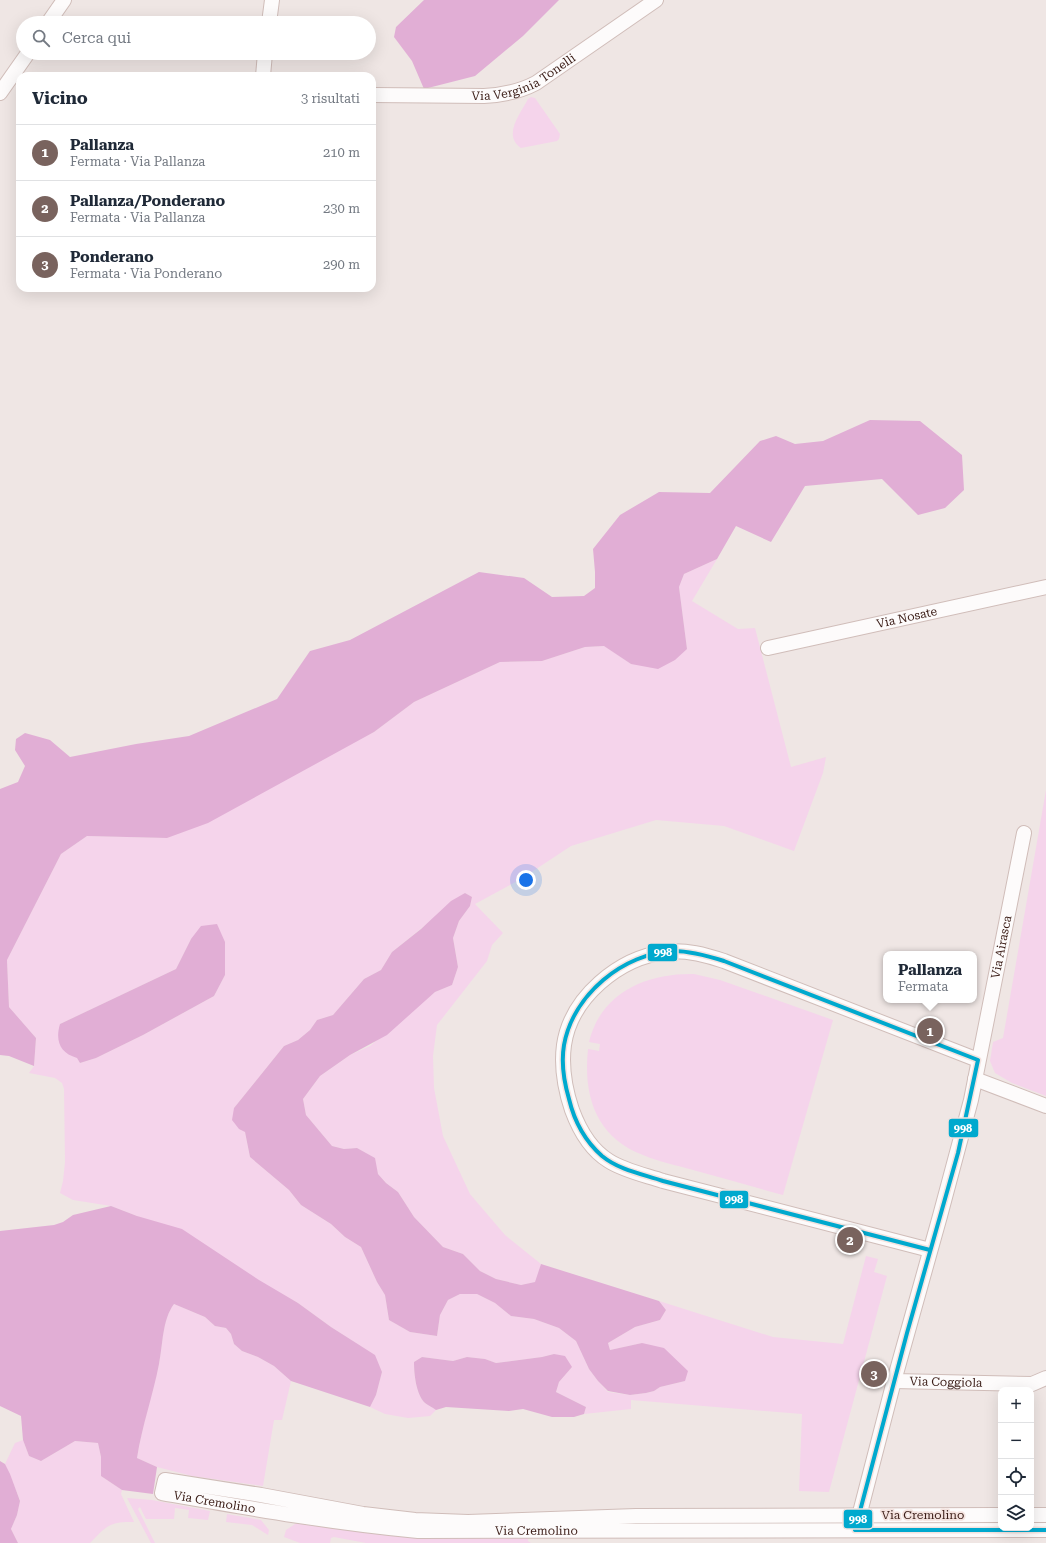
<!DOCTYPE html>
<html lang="it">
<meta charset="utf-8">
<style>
body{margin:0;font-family:"Roboto Serif",serif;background:#f6f6f7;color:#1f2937}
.controls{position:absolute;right:12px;bottom:12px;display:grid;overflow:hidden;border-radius:8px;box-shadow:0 4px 16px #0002}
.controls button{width:36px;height:36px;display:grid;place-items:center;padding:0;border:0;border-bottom:1px solid #e0e1e3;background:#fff;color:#1f2937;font:20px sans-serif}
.you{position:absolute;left:526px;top:880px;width:14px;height:14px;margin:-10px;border:3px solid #fff;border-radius:50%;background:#1a73e8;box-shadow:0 0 0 6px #1a73e833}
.badge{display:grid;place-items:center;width:26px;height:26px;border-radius:50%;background:#79635e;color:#fff;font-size:13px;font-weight:700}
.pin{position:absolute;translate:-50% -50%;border:2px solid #fff;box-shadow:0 1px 4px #0006}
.popup{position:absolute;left:883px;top:951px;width:94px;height:52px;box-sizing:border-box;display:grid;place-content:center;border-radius:8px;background:#fff;filter:drop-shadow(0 1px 3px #0005);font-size:13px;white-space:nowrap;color:#747a83}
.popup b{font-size:15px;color:#1f2937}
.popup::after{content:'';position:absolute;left:50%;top:100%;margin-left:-8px;border:8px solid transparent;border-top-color:#fff}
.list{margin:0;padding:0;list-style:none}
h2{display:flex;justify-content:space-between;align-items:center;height:52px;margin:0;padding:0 16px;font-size:17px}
h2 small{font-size:13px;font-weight:400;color:#747a83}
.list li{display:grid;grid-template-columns:26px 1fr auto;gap:12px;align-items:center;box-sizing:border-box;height:56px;padding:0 16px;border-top:1px solid #e0e1e3}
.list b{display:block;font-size:15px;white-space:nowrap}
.list p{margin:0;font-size:13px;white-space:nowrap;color:#747a83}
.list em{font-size:13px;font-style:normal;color:#747a83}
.icon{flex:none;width:22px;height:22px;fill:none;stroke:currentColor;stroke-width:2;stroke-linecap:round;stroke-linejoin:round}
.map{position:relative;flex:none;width:1046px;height:1543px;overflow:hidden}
.search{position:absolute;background:#fff;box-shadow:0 4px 16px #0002;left:16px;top:16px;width:360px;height:44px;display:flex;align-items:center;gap:10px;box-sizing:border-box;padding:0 14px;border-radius:22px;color:#747a83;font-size:15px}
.panel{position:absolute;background:#fff;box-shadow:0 4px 16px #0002;left:16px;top:72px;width:360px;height:220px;border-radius:12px}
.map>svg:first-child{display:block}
.green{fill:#f5d4eb;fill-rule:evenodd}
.forest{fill:#e1aed5}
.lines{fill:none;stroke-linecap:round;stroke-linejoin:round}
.minor-casing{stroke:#d0bdb9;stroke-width:16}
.minor{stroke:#fdfbfb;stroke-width:14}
.bus-1-casing{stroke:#f4e3df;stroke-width:7}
.bus-1{stroke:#00a9ce;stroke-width:4}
.labels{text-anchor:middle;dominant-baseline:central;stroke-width:3.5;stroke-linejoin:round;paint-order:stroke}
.street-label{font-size:12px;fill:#3a1c16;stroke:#f4e3df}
.line-badge{stroke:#f4e3df;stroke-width:1.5}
.badge-label{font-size:11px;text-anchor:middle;font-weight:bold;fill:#fff}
</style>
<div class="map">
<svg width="1046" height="1543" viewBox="0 0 1046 1543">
<rect width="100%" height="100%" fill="#efe6e4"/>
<!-- green -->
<g class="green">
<path d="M531,97L535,98L560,134L559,139L557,141L521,148C502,135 521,113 528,99Z"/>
<path d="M717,559L692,601L738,629L755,628L791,767L826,757L823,773L794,851L724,826L656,820L571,846L521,879L475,904L503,933L492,945L487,961L437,1025L433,1056L434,1088L443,1136L470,1194L505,1235L541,1264L536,1282L521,1285L496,1279L480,1271L463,1254L443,1247L414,1217L398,1192L386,1183L378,1174L374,1158L357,1148L344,1149L332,1146L306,1115L303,1099L320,1076L350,1055L370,1046L435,992L452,985L458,967L453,938L459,921L470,906L472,897L465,893L392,952L381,970L364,979L333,1015L317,1020L310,1030L298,1040L284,1046L234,1108L245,1132L250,1157L289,1190L301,1205L331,1224L345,1237L361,1247L377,1282L385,1295L389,1320L410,1332L437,1336L440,1315L448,1300L460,1294H477L495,1303L511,1316L534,1319L559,1328L576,1341L589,1369L598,1381L608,1392L630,1395L646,1393L654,1391L660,1387L685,1381L642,1343L610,1350L608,1343L635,1327L660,1320L666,1310L659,1301L773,1337L843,1344L866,1256L878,1259L874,1272L887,1276L829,1492L799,1491L802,1414L631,1400V1409L584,1414L586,1407L556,1392L559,1382L572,1367L554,1354L542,1357L496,1363L485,1359L467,1357L453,1361L422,1357L414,1362C414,1374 416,1394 425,1403C428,1405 433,1408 436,1410L430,1416L408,1418L385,1414L370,1407L376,1395L382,1372L374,1355L331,1327L298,1303L137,1216L111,1206L73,1200L60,1193L63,1181L65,1162L64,1089L62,1083L55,1078L29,1073L34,1066L36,1038L9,1007L7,960L61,854L87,836L167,838L374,732L414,702L500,662L542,661L585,647L605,646L631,664L687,649L679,587L684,574ZM191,939L225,942V975L214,996L143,1035L96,1058L80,1063L60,1024L176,969Z"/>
<path d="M1046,790V1096L1012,1083L995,1073L990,1061L993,1042L1003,1038Z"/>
<path d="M694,974L720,980L833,1020L783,1195C753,1187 723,1178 693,1170C676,1165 659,1162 643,1155C596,1137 583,1096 588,1049L599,1051L600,1044L589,1042C601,992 647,973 694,974Z"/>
<path d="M174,1304L205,1317L215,1326L226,1328L231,1334L234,1344L242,1351L258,1357L274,1366L291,1381L282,1420H274L263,1486L192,1476L157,1467L137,1458C142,1426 152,1395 159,1364C163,1344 162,1320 174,1304Z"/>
<path d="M23,1440L29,1456L41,1461L75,1441L98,1443L101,1457V1476L122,1490L121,1494L134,1522C109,1521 106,1527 90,1543H18L11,1529L17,1515L20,1500L5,1464L15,1443Z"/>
<path d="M127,1498L152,1500L210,1511L208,1520L188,1518L189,1510L175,1508L174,1519H146L140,1507L138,1509L155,1543H151Z"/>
<path d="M227,1514L261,1520L269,1530L268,1535L252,1525L226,1522Z"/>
<path d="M298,1522L528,1537V1541L531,1543H366L334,1537L331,1538L330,1543H300L284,1537L286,1530Z"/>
</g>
<!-- forest -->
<g class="forest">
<path d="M424,0H559L523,36L475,76L424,89L412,61L394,37L396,27Z"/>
<path d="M870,420L920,421L962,455L964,490L945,508L918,515L882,479L805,486L771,542L736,526L717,559L684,574L679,587L687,649L675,660L658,669L631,664L604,646L585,647L542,661L500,662L414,702L374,732L208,823L167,838L87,836L61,854L7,960L9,1007L36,1038L34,1066L9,1056L0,1055V789L18,782L25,766L15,750L16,739L25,733L50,740L70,757L136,744L189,736L277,699L310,651L350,640L479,572L524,578L552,597L584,596L595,588V572L593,549L620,515L659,492L710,493L760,441L776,436L795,444L823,441Z"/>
<path d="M465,893L472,897L470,906L459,921L453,938L458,967L452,985L435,992L387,1035L350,1055L320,1076L303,1099L306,1115L332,1146L344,1149L357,1148L375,1158L378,1174L386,1183L398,1192L414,1217L443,1247L463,1254L480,1271L496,1279L521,1285L535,1282L541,1264L659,1301L666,1310L660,1320L635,1327L608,1343L610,1350L642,1343L664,1348L688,1371L685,1381L660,1387L654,1391L646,1393L630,1395L608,1391L598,1381L589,1369L576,1341L559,1328L534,1319L511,1316L495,1303L477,1294H460L448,1300L440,1315L437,1336L410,1332L389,1320L385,1295L377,1282L361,1247L345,1237L331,1224L301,1205L289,1190L250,1157L245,1132L239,1129L232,1120L234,1108L284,1046L298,1040L310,1030L317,1020L333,1015L364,979L381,970L392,952L421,929L451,901Z"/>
<path d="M217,924L225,942V975L214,996L143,1035L96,1058L80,1063L77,1058C60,1053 55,1041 60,1024L176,969L191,939L201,926Z"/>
<path d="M111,1206L137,1216L182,1229L259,1280L298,1303L331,1327L375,1355L382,1372L376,1395L370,1407L291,1381L274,1366L258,1357L242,1351L234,1344L231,1334L226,1328L215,1326L205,1317L174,1304C162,1320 163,1345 159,1364C153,1395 142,1426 137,1458L157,1467L153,1494L122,1490L101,1476V1457L98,1443L75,1441L41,1461L29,1456L23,1440L21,1416L0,1406V1231L54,1225L63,1222L73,1215Z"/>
<path d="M554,1354L565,1356L572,1367L559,1382L556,1392L586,1407L584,1414L574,1417H552L523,1409L509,1411L446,1407L436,1410C433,1408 428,1405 425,1403C416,1394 414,1374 414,1362L422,1357L453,1361L467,1357L485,1359L496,1363L542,1357Z"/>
<path d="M0,1461L5,1464L10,1474L20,1501L17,1515L11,1529L18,1543H0Z"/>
</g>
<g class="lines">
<defs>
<g id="minor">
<path d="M48,23L64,0"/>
<path d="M269,23L272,0"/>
<path d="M263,76L265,53"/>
<path d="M0,93L28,53"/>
<path id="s1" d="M372,95L484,96C503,95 519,92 536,83L656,0"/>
<path id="s2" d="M768,648L1046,587"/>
<path d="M975,1079L1046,1106"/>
<path d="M930,1250L663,1181C645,1175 625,1171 609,1161C591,1150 579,1129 572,1110C565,1089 561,1067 564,1045C571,997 619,958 665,952C685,949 706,955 724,961L978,1060"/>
<path id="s3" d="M894,1381L1032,1384L1046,1378"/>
<path id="s4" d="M1001,1515L636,1516L468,1522L415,1520L363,1514L261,1495L165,1480L162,1493C248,1508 332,1523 418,1531L1046,1530"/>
<path d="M1031,1515H1046"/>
<path id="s5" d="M857,1524L894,1381L940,1216L971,1100L1024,833"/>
</g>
</defs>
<!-- minor casing -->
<use href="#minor" class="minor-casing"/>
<!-- minor -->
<use href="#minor" class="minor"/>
<defs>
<path id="bus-1" d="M930,1250L663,1181C642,1174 619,1170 602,1156C585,1141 574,1120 569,1099C564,1082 561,1063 564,1045C573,995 623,953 674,951C691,951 708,956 724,961L978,1060L958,1153L907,1333L855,1530H1046"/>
</defs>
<!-- bus-1 casing -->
<use href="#bus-1" class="bus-1-casing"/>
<!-- bus-1 -->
<use href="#bus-1" class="bus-1"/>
</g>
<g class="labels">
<!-- street labels -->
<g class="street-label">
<text stroke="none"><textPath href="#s1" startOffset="156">Via Verginia Tonelli</textPath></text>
<text stroke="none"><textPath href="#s2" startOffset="142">Via Nosate</textPath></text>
<text stroke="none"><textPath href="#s5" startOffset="595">Via Airasca</textPath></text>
<text stroke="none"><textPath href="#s3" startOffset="52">Via Coggiola</textPath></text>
<text stroke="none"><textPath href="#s4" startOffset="906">Via Cremolino</textPath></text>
<text x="923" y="1515">Via Cremolino</text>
<text stroke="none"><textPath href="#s4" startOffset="1230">Via Cremolino</textPath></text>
</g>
</g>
<g class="line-badge">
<rect x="647" y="943" width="31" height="19" rx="4" fill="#00a9ce"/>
<rect x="948" y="1118" width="31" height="20" rx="4" fill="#00a9ce"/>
<rect x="719" y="1190" width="30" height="19" rx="4" fill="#00a9ce"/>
<rect x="843" y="1509" width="30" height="20" rx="4" fill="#00a9ce"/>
</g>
<g class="badge-label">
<text x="663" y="956">998</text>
<text x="963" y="1132">998</text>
<text x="734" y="1203">998</text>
<text x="858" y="1523">998</text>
</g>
</svg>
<div class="controls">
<button>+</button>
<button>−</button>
<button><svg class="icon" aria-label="locate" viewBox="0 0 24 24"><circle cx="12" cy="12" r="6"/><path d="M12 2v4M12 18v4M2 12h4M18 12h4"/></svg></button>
<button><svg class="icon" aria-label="layers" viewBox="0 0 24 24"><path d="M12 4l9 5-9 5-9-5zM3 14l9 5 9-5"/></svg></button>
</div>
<div class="you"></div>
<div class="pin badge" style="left:930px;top:1031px">1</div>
<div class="popup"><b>Pallanza</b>Fermata</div>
<div class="pin badge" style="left:850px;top:1240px">2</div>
<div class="pin badge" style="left:874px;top:1374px">3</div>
<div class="search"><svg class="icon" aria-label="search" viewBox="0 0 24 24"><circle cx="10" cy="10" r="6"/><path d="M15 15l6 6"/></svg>Cerca qui</div>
<section class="panel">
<h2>Vicino<small>3 risultati</small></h2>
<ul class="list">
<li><span class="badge">1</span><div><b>Pallanza</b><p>Fermata · Via Pallanza</p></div><em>210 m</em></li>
<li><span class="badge">2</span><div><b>Pallanza/Ponderano</b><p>Fermata · Via Pallanza</p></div><em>230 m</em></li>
<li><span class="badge">3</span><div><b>Ponderano</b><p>Fermata · Via Ponderano</p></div><em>290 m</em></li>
</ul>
</section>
</div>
